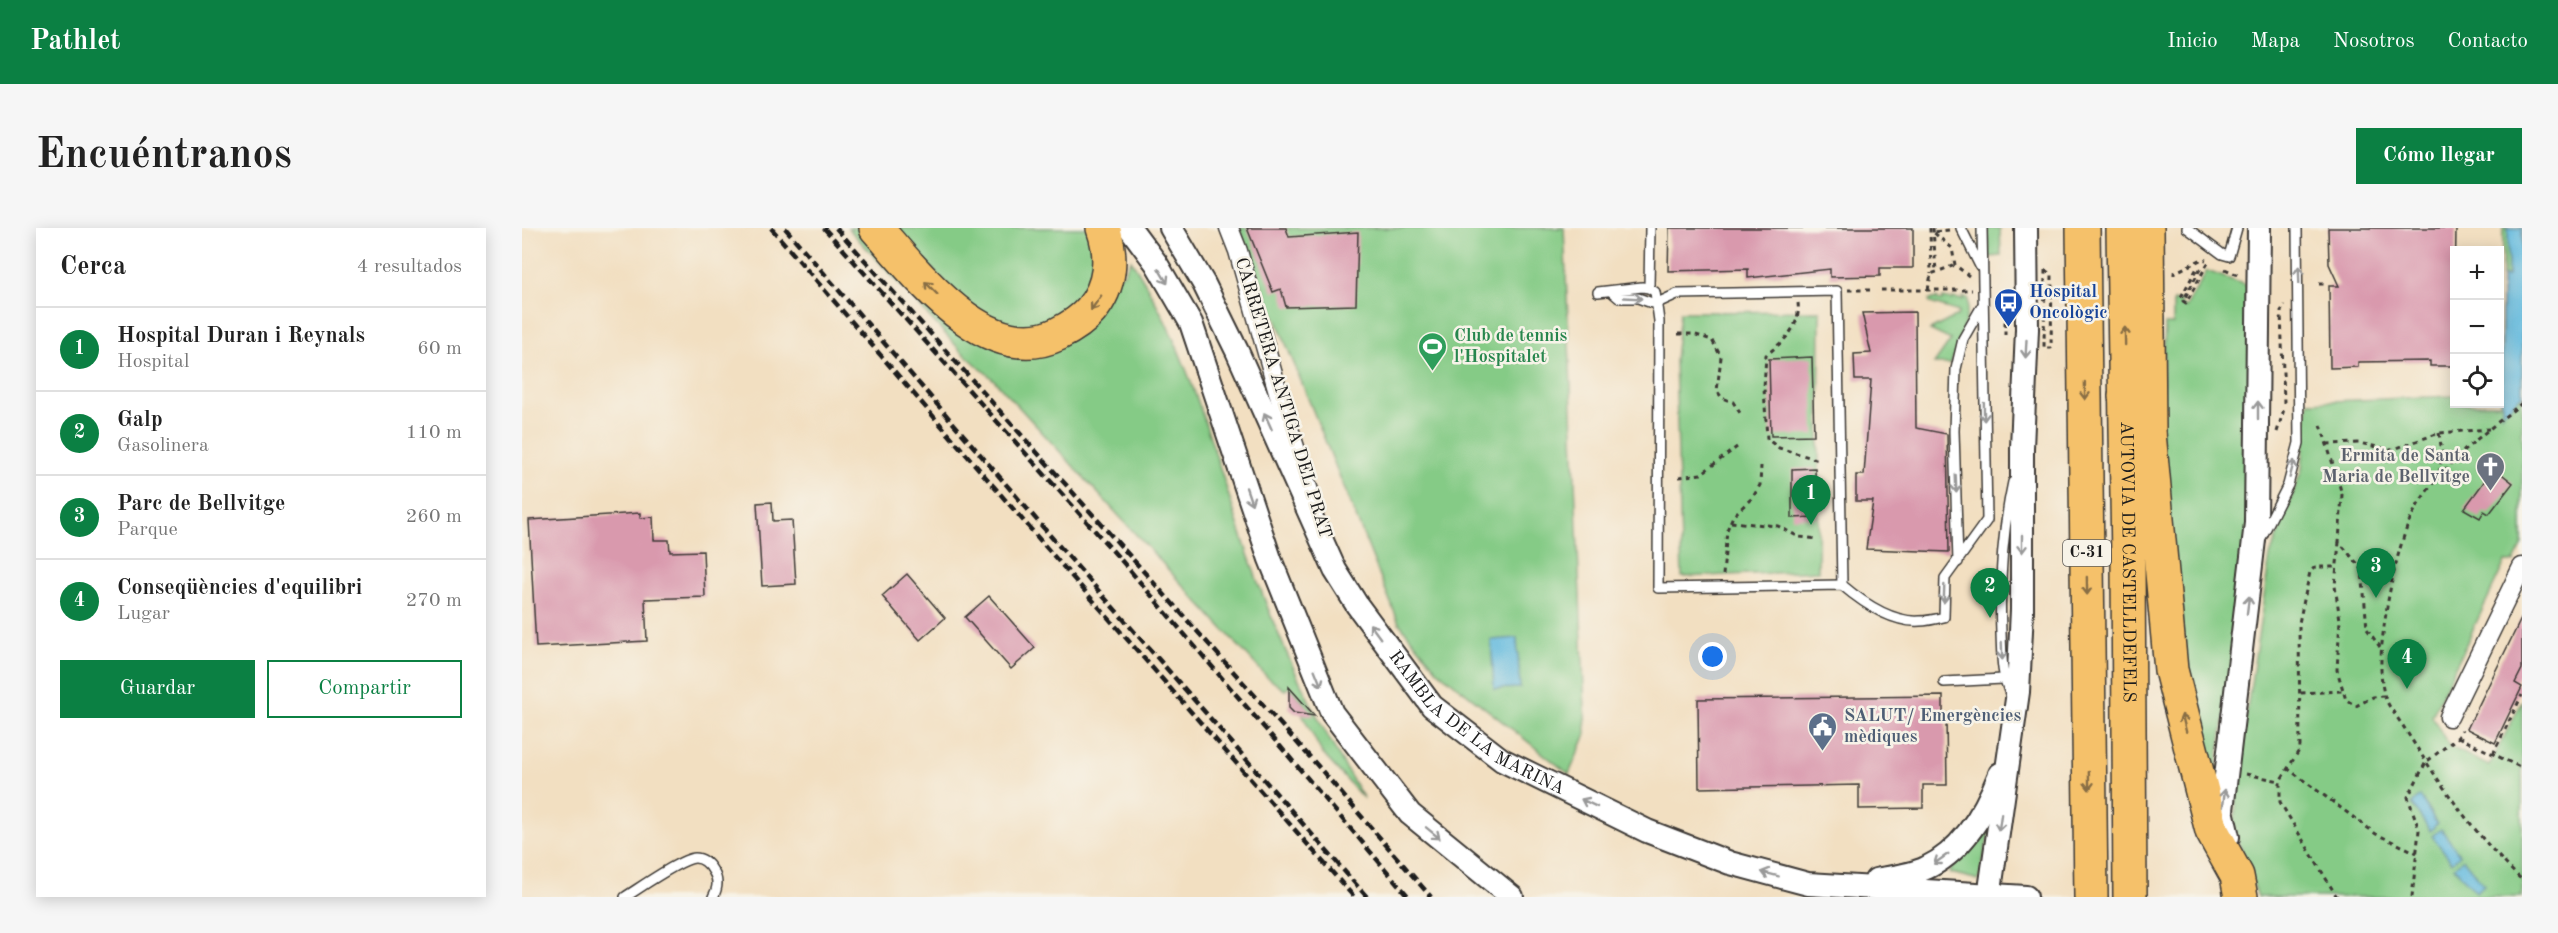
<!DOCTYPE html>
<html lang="es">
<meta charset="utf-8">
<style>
body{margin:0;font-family:"Old Standard TT",serif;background:#f6f6f6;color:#222}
.controls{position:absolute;right:18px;top:18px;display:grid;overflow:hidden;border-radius:0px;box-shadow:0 3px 15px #0003}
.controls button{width:54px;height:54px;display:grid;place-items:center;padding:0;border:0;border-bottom:2px solid #e0e0e0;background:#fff;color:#222;font:30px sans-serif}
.you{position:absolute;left:1191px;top:429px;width:21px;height:21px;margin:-15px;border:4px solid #fff;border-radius:50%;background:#1a73e8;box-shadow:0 0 0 9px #1a73e833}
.badge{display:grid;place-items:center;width:39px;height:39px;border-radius:50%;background:#0b8043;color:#fff;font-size:20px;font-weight:700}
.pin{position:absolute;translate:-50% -50px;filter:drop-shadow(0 2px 3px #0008)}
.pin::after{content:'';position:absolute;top:32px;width:21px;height:18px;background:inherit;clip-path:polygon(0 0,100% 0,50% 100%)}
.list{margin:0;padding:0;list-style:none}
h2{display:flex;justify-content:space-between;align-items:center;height:78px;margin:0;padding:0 24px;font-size:26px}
h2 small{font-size:20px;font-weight:400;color:#767676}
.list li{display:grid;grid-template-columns:39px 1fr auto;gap:18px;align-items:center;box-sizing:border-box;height:84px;padding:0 24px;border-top:2px solid #e0e0e0}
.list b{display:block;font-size:22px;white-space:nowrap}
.list p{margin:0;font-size:20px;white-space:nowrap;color:#767676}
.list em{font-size:20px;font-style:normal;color:#767676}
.actions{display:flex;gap:12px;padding:18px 24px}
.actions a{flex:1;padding:14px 0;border:2px solid #0b8043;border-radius:0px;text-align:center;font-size:21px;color:#0b8043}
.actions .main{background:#0b8043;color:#fff}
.icon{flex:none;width:33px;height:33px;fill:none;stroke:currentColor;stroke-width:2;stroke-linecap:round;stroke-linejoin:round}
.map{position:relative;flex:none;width:2000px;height:669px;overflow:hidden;border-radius:0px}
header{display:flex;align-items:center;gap:36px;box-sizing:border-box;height:84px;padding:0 30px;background:#0b8043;color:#fff}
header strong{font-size:28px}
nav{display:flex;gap:33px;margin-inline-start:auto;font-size:21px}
.intro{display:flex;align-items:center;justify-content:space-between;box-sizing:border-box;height:144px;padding:0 36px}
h1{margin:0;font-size:42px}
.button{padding:15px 27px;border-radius:0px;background:#0b8043;color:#fff;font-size:21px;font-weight:700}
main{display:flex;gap:36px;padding:0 36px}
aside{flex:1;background:#fff;border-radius:0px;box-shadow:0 3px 15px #0003}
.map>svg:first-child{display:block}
.green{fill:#85cb86;stroke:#507451;stroke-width:1.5}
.water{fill:#60b9de;stroke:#3e6a7d;stroke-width:1.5}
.building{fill:#d999ad}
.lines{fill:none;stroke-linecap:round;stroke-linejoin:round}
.service-casing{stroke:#3c3935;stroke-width:12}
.minor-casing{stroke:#3c3935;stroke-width:21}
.tertiary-casing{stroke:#3c3935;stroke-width:26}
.motorway-casing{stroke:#3c3935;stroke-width:36}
.path{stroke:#3c3935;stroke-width:3;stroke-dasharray:4.5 4.5;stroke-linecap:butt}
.service{stroke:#fff;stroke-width:9}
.minor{stroke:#fff;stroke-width:18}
.tertiary{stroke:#fff;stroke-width:22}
.motorway{stroke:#f5c16b;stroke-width:33}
.rail{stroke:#1c1c1c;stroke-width:4.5;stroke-dasharray:9 4.5;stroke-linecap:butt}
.oneway{stroke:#999}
.oneway2{stroke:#886e44}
.labels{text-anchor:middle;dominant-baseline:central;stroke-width:5;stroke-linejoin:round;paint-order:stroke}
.shield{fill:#f7f3e8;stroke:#5e5c59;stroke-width:1.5}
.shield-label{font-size:16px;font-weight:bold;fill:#1c1c1c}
.transit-label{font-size:18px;font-weight:bold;fill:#164399;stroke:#f7f3e8;text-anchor:start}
.leisure-label{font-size:18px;font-weight:bold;fill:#27864d;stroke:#f7f3e8;text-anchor:start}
.street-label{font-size:18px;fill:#1c1c1c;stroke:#f7f3e8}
.worship-label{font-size:18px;font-weight:bold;fill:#5b616d;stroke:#f7f3e8;text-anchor:end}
.service-label{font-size:18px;font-weight:bold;fill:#4e5e75;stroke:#f7f3e8;text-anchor:start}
</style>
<header>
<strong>Pathlet</strong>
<nav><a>Inicio</a><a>Mapa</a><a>Nosotros</a><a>Contacto</a></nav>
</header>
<div class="intro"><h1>Encuéntranos</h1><a class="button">Cómo llegar</a></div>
<main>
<aside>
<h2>Cerca<small>4 resultados</small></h2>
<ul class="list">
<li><span class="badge">1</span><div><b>Hospital Duran i Reynals</b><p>Hospital</p></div><em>60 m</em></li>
<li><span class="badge">2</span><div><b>Galp</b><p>Gasolinera</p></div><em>110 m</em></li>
<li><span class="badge">3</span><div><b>Parc de Bellvitge</b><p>Parque</p></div><em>260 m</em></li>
<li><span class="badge">4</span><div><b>Conseqüències d'equilibri</b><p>Lugar</p></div><em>270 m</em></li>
</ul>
<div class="actions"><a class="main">Guardar</a><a>Compartir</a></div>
</aside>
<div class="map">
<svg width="2000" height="669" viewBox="0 0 2000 669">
<rect width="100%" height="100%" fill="#f7f3e8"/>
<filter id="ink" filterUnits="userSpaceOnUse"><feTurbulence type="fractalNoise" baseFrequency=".0167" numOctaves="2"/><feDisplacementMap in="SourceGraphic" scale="12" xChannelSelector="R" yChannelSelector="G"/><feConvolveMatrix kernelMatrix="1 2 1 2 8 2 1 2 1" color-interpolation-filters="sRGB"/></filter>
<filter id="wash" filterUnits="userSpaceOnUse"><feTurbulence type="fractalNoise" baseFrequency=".008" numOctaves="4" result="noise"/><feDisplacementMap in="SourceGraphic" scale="24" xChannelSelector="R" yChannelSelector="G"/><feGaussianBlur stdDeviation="1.35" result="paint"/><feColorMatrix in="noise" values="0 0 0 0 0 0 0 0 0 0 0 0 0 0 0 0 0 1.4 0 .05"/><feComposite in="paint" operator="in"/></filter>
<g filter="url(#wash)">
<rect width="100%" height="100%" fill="#f2dfc1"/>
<!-- green -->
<g class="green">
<path d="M326,0H340L485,122L602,45L609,32C668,122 691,225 726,326C755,412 794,493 842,571L800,525L780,486L786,480L767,459L763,462L745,449L473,153L439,123Z"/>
<path d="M369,0H568L576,40L556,77L504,104L453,84Z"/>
<path d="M717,0H1042L1064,506L1047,546L916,443L877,395Z"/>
<path d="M1466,0H1478L1479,28L1467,29Z"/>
<path d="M1981,0H2000V318L1992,334H1983L1910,488L1927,518L1967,538L2000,473V669H1736L1712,600L1718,529L1748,328L1780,241L1786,174L1932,168V176H1978Z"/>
<path d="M1685,43L1729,59L1726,337L1693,550L1664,443L1638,222L1643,96H1651V73H1660L1658,76L1664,79Z"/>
<path d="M1441,69L1446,70C1447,93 1435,114 1429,136H1412L1429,112L1408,102L1435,88L1437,84L1408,75L1407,72L1415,70V72L1420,73L1421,70L1430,72L1431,70L1441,72Z"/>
<path d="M1298,83L1296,343L1160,349L1153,132L1158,84Z"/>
<path d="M1466,598L1468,601L1457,652L1429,645L1428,643L1463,599Z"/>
</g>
<!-- water -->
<g class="water">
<path d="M1986,0H2000V167L1980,186V48H1986Z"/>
<path d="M995,410L998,460L972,461L969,412Z"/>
<path d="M1898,568L1915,596L1908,603L1890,576Z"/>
<path d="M1919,601L1938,627L1930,634L1910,608Z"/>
<path d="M1941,631L1962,657L1954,664L1932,639Z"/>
</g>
<g id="blocks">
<!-- building -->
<g class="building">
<path d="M725,0H764L767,9L836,4L834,77L764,79L759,61L751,64Z"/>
<path d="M1147,0H1391V40H1358V48L1308,49V41L1226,50V41L1146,43Z"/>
<path d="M1806,0H1934L1932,138H1908V133L1836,134V139L1808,140L1807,58H1817L1807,36Z"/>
<path d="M1393,84L1394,200L1425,206L1427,324L1344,321L1351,273H1334V247H1342L1349,152H1333L1332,126L1349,125L1340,85Z"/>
<path d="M1290,129L1292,207L1249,208L1247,131Z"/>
<path d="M1293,240L1294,289L1270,290V241Z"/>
<path d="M1972,240L1991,255L1967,286L1962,283L1958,290L1942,281Z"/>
<path d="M250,274L251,293L270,292L274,356L240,358L235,275Z"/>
<path d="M118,285V290L131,289L132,312H147L148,324L181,323L183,369L123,371L125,413L14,419L7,292Z"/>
<path d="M385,346L423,390L398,412L360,368Z"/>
<path d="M467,368L513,420L489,441L443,389Z"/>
<path d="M2000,389V441L1993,455L2000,459L1973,515L1945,501Z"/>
<path d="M767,459L793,488L772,485L767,480Z"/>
<path d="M1421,468V490H1424L1425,557H1401V580L1337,581V557L1177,560L1176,471Z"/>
</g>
</g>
</g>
<g filter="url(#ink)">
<use href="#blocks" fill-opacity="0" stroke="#3c3935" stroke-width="1.5"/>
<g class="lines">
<defs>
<g id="service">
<path d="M1439,0L1458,38"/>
<path d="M1665,0L1700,26L1707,28L1715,0"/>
<path d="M1127,60L1128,0"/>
<path d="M1076,64L1120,59L1127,60L1133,64L1137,93L1136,360L1320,357C1340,374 1370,395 1398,393C1406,393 1414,391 1422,389L1423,350L1465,292L1460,0"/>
<path d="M1090,64L1097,70H1116L1133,76"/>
<path d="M1133,76L1155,66L1315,63L1320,357"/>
<path d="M1740,308L1766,257L1777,215L1775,0"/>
<path d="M1436,334L1432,203L1434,141L1441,111L1460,78"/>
<path d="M1422,454L1481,451"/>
<path d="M1489,468C1479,446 1480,429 1479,405C1477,354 1480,305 1491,254"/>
<path d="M103,669C116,661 160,630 173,630C182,630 187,636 191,643C197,652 196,660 191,669"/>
</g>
<g id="minor">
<path d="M707,0L716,23L762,185L787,263"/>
<path d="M1927,489L2000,339"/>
</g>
<g id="tertiary">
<path d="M608,0L634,35L669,95L748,331L810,485L888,586L990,669"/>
<path id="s1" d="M649,0L682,56L715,123L813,342L835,377L910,478L980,532L1125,603L1208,635L1286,656L1504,669"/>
<path d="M1706,609L1700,582L1734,295L1737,0"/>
<path d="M1354,652C1370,649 1390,647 1404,640C1441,623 1464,582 1478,546"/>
<path d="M1467,669L1496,464L1500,382V220L1505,101L1504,0"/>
</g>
<g id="motorway">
<path d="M354,0C395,46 465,140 536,106C548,100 560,93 569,82C589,58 591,28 581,0"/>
<path d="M1561,0L1569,669"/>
<path id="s2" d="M1601,0L1606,333L1608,669"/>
<path d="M1625,0L1627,206"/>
<path d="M1603,168L1627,205L1649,442L1690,603L1715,648L1719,669"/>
</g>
</defs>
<!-- service casing -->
<use href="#service" class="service-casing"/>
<!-- minor casing -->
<use href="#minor" class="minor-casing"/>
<!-- tertiary casing -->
<use href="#tertiary" class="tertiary-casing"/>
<!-- motorway casing -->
<use href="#motorway" class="motorway-casing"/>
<!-- path -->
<g class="path">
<path d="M1408,0L1409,46"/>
<path d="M1411,0L1414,44"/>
<path d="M1427,2L1411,4L1430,20L1433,37L1447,48"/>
<path d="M1703,41L1716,47"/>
<path d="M1523,42L1530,47L1529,120H1522Z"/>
<path d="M1652,47V45L1680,31L1684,32"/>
<path d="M1797,56H1802"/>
<path d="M1326,62H1348"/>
<path d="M1359,62H1450"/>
<path d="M1406,62L1409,46L1433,37"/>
<path d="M1659,69L1675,40L1678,41L1661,73L1664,75L1687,33"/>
<path d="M1276,75C1279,99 1261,114 1244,127L1242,160L1245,211L1257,220L1297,232"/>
<path d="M1156,106H1171L1190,112L1199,129L1195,163L1200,170L1211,174L1218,185"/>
<path d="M1483,107V79"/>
<path d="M1762,175L1759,83L1763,77"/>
<path d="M2000,175C1960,207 1913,241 1890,288C1878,312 1868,358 1864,385C1860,411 1856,440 1862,466C1865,478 1877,491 1883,501C1917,555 1954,609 2000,652"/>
<path d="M1799,197L1820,266L1817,314L1840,341L1845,401L1858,419"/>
<path d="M1755,204L1762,181"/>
<path d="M1917,205L1920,224L1917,247"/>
<path d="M1805,216L1837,215L1869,222L1917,205L1967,201"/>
<path d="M1157,249L1179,246L1215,219"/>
<path d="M1209,294L1256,298L1277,309L1296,311"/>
<path d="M1817,314L1813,358L1818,392L1815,442L1824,472L1834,478L1851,469L1862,468"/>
<path d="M1201,347L1205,302L1211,288L1231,269L1238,257L1239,238"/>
<path d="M1779,465L1821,463"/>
<path d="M1936,509L2000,540"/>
<path d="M1971,526L2000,467"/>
<path d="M1765,540L1854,606L1895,625"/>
<path d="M1724,546L1758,553"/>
<path d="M1815,669L1758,574V553L1778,521L1777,395L1788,344L1793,339H1815"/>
<path d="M1890,669L1897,602L1886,569L1904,534L1936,509L1940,502"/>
</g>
<!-- service -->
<use href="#service" class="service"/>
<!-- minor -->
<use href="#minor" class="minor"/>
<!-- tertiary -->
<use href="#tertiary" class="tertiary"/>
<!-- motorway -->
<use href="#motorway" class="motorway"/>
<!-- rail -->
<g class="rail">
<path d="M249,0L524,319L832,669"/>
<path d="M263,0L532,312L845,669"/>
<path d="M302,0L599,332L887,669"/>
<path d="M314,0L795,537L909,669"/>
</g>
</g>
<!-- one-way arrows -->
<defs><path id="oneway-shaft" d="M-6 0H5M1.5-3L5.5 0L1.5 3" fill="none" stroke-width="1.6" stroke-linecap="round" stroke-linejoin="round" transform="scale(1.5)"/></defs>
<g class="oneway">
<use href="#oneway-shaft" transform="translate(1777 47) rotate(-92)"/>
<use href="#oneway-shaft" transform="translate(641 48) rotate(59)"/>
<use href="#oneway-shaft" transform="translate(1111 70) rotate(3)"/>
<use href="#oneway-shaft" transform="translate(1504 121) rotate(93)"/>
<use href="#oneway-shaft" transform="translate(1736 182) rotate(-90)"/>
<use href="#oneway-shaft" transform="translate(1462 184) rotate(89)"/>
<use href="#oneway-shaft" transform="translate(746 193) rotate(-114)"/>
<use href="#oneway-shaft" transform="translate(1770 241) rotate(-75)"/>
<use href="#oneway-shaft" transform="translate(1434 256) rotate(88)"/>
<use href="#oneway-shaft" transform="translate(727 268) rotate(71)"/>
<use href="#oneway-shaft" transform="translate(1500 316) rotate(90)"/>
<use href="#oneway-shaft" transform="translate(1422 366) rotate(92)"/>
<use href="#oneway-shaft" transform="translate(1726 377) rotate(-83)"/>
<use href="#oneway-shaft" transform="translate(853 403) rotate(-126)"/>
<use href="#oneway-shaft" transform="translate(1480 423) rotate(88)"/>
<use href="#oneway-shaft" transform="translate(796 450) rotate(68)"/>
<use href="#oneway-shaft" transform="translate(1702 570) rotate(-83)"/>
<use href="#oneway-shaft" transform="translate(1067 575) rotate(-154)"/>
<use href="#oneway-shaft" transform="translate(1478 594) rotate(98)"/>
<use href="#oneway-shaft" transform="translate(911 605) rotate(39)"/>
<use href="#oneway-shaft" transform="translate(1419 631) rotate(145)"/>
<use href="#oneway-shaft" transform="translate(1248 646) rotate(-165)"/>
</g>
<g class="oneway2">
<use href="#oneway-shaft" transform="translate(409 60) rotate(-135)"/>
<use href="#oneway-shaft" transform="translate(574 75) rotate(125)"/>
<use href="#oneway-shaft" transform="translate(1603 108) rotate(-91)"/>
<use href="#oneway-shaft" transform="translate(1563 163) rotate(89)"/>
<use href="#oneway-shaft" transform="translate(1565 358) rotate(89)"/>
<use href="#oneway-shaft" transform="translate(1662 495) rotate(-104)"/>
<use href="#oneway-shaft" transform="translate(1567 553) rotate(89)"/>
</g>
</g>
<!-- icons -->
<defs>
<symbol id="bus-pin" viewBox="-11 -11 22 30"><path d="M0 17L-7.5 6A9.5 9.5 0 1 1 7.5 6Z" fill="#1a4fb4" stroke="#f7f3e8"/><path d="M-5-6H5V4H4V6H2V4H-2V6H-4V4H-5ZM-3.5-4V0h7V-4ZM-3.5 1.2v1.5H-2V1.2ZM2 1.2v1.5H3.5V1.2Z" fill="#fff"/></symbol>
<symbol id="stadium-pin" viewBox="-11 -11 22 30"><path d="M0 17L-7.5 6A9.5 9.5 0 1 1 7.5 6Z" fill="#2e9e5b" stroke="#f7f3e8"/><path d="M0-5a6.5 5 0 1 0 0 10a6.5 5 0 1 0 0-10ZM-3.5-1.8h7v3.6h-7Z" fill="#fff"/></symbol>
<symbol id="church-pin" viewBox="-11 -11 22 30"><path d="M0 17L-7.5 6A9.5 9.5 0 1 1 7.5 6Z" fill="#6b7280" stroke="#f7f3e8"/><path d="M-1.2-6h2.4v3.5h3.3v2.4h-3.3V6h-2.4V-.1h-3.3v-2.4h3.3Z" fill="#fff"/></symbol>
<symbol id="civic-pin" viewBox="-11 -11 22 30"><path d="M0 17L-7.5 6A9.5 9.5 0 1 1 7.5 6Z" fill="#5c6f8a" stroke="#f7f3e8"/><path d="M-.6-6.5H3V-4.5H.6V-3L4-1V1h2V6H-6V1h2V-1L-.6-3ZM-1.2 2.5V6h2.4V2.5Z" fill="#fff"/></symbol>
</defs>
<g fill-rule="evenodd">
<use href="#bus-pin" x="1470" y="58" width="33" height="45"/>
<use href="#stadium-pin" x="894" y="102" width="33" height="45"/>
<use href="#church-pin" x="1952" y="222" width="33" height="45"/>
<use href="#civic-pin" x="1284" y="482" width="33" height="45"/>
</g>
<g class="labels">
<!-- shield labels -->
<rect class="shield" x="1541" y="312" width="48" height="26" rx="4.5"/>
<g class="shield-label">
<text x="1565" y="325">C-31</text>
</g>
<!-- transit labels -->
<g class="transit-label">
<text x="1507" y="64">Hospital<tspan x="1507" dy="21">Oncològic</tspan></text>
</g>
<!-- leisure labels -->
<g class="leisure-label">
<text x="932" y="108">Club de tennis<tspan x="932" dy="21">l'Hospitalet</tspan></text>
</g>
<!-- street labels -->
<g class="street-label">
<text transform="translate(761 170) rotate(73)">CARRETERA ANTIGA DEL PRAT</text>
<text stroke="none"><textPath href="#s2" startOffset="334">AUTOVIA DE CASTELLDEFELS</textPath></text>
<text stroke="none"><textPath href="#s1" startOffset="592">RAMBLA DE LA MARINA</textPath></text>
</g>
<!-- worship labels -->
<g class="worship-label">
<text x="1948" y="228">Ermita de Santa<tspan x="1948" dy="21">Maria de Bellvitge</tspan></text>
</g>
<!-- service labels -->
<g class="service-label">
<text x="1322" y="488">SALUT/ Emergències<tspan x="1322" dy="21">mèdiques</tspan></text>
</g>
</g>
</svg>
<div class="controls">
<button>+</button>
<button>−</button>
<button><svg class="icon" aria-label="locate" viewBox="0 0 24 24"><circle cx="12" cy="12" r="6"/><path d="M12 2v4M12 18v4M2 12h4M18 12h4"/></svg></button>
</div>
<div class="you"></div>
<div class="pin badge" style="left:1289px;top:297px">1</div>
<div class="pin badge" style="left:1468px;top:390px">2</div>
<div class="pin badge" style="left:1854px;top:370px">3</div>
<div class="pin badge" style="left:1885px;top:461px">4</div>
</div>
</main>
